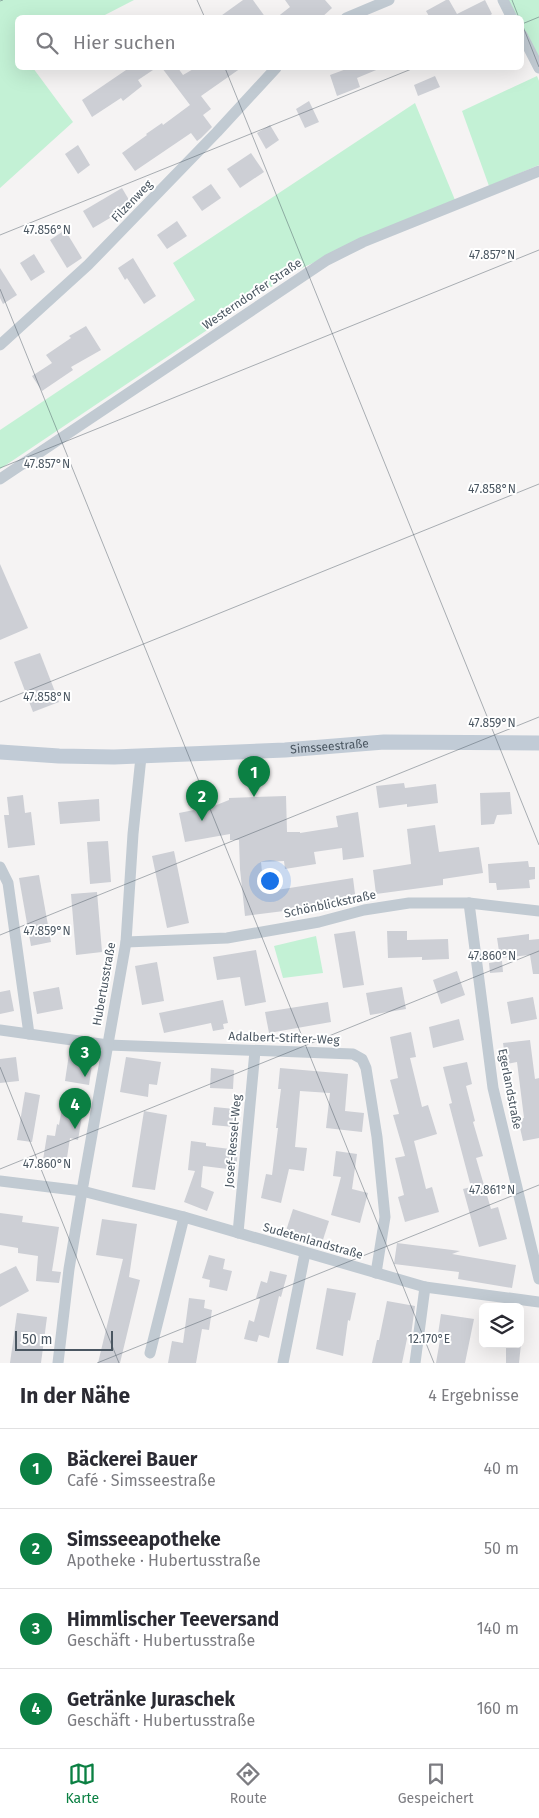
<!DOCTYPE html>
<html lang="de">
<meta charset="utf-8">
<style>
body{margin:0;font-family:"Fira Sans",sans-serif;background:#f2f2f3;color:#2b2b33}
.controls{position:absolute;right:15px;bottom:15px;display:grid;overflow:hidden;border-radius:8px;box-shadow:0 5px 20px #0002}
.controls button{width:45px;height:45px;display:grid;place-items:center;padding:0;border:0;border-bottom:1px solid #e1e1e2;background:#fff;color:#2b2b33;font:25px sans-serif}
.scale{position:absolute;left:15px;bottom:12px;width:98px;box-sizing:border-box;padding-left:5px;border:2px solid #4a5661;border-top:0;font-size:14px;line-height:18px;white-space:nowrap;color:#4a5661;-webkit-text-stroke:4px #fff;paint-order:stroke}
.you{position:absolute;left:269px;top:880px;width:18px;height:18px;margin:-12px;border:4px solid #fff;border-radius:50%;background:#1a73e8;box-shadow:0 0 0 8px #1a73e833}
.badge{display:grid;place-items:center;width:32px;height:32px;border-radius:50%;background:#0b8043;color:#fff;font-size:16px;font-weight:700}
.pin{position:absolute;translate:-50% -41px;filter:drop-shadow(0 1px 2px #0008)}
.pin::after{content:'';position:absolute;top:26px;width:18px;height:15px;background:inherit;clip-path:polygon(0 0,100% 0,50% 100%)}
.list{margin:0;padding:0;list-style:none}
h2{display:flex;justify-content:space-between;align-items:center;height:65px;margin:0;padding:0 20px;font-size:21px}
h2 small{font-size:16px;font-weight:400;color:#7c7c81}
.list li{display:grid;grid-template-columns:32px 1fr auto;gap:15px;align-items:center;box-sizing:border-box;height:80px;padding:0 20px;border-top:1px solid #e1e1e2}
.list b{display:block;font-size:19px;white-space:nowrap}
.list p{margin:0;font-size:16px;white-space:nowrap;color:#7c7c81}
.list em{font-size:16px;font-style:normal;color:#7c7c81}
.icon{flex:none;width:28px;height:28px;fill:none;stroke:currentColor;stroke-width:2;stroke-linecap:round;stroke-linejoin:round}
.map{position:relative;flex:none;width:539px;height:1363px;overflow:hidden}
.search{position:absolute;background:#fff;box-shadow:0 5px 20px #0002;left:15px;right:15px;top:15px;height:55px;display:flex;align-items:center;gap:12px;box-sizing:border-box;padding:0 18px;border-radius:8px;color:#7c7c81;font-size:19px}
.sheet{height:385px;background:#fff}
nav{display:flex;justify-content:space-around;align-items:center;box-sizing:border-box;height:70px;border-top:1px solid #e1e1e2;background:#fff;font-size:14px;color:#7c7c81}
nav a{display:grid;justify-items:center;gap:2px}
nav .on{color:#0b8043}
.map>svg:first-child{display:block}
.green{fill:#c3f1d5}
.building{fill:#cdcfd5}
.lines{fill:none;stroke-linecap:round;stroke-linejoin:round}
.minor{stroke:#c1cad2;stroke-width:11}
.secondary{stroke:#c1cbd6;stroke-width:15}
.ticks{fill:none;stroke:#4a5661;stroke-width:1;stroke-opacity:0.45}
.labels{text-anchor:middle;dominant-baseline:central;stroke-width:4;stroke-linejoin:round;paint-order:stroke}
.street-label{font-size:12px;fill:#4a5661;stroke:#fff}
.ticks-label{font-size:12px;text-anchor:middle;fill:#4a5661;stroke:#fff;stroke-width:4;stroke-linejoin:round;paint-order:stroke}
</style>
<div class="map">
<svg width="539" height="1363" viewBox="0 0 539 1363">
<rect width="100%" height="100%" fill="#f5f3f3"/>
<!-- green -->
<g class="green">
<path d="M0,0H134L101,17L18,18V68H33L73,122L0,188Z"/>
<path d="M507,0H539V58L522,26V18L517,17Z"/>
<path d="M537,76L539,81V165L489,186L462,111Z"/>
<path d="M415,103L455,200L295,271L0,469V430L195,300L173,263Z"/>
<path d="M316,936L323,973L283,978L274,946Z"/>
</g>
<!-- building -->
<g class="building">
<path d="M243,0H253L266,18H218Z"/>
<path d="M285,0H325L332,8L321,18H276L290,7Z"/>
<path d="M446,0H449L457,14L485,0L492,14L486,18H430L426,11Z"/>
<path d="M129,68H156L138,80L142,86L123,101L121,98L92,117L82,100Z"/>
<path d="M162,68H178L183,75L195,68H241L201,96L211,109L203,115L212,127L201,138L197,141L191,133L135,171L122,153L147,135L146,134L162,123L163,125L190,105Z"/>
<path d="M349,68H381L357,78L360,87L337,96L330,75Z"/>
<path d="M435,76L440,87L418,96L414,85Z"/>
<path d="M309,101L319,122L305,128L296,109Z"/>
<path d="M270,125L279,140L266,149L257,133Z"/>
<path d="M78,145L90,165L78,174L65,154Z"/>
<path d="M251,153L264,172L240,188L227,169Z"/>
<path d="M211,184L221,198L202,211L192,197Z"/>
<path d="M122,188L132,205L93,228L83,211Z"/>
<path d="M177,221L187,236L167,249L157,235Z"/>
<path d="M65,230L82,258L67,268L50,240Z"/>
<path d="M34,254L45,272L31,281L20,263Z"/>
<path d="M133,258L156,296L144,304L127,278L125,280L118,268Z"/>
<path d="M0,268L17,295L3,304L0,298Z"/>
<path d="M86,326L101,350L71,367L73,370L42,391L32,376L52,363L46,355L71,338L69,336Z"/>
<path d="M0,564L28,628L0,640Z"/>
<path d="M40,653L59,702L33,712L14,662Z"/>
<path d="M404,783L405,788L436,784L438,803L407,807V804L379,808L376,786Z"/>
<path d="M510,792L512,814L497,815L494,824L481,825L480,793Z"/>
<path d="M23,795L25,813L31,812L35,845L8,848L4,815H9L7,797Z"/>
<path d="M286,796L287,832H300V833L338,827L336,816L358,812L364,857L343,860L342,848L314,852L316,864L285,869L284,861L261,862L264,892L353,878L356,902L245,916L240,869L239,840H230V834L185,842L179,813L214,806L229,800V798Z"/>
<path d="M99,799L100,821L60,824L58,802Z"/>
<path d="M435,825L439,852L479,847L483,873L443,879V885L376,894L373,870L411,864L407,829Z"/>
<path d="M108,841L111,882L90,884L87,842Z"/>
<path d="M174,851L189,923L167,928L152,856Z"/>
<path d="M528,861L529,867H535V879L529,880L530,888L497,890L496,883H489L488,864Z"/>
<path d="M39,875L51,942L31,946L19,878Z"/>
<path d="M97,892L102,952L76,955L71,894Z"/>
<path d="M355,931L364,985L343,988L334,934Z"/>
<path d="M387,931H407V940L448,939L449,959L422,960V957L388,958Z"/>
<path d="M529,934V940L539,939V974H533L530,955L500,958L497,938Z"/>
<path d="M256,950L266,1002L245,1006L240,977L217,980L213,957Z"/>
<path d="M502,961L503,972L490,973L489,963Z"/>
<path d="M157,962L164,1001L142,1005L135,966Z"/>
<path d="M457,971L465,995L441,1004L433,980Z"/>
<path d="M59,987L63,1009L37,1014L33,992Z"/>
<path d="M402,987L406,1009L370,1015L366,993Z"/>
<path d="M10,990L14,1011L0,1014V992Z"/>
<path d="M533,997L537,1019L511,1024L507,1002Z"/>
<path d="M223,1000L228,1023L223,1024L224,1029L213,1031L211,1023L164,1033L159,1013Z"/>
<path d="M328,1002L331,1022L269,1033L265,1012Z"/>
<path d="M459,1019L464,1040L433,1048L429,1027Z"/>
<path d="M411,1032L416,1057L410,1058L422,1107L428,1105L437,1134L414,1141L426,1189L432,1187L439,1212L405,1222L398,1197L404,1195L395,1158L405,1156L393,1115L399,1114L390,1080L398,1078L390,1037Z"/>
<path d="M530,1040L535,1079L539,1078V1138L523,1141L518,1119L524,1118L517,1062L506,1064L503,1043Z"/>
<path d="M70,1047L94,1051L89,1085L65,1081Z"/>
<path d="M16,1057L19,1081L0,1083V1059Z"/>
<path d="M126,1057L161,1062L157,1085L149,1084L148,1097L120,1092Z"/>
<path d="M467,1062L472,1084L466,1086L475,1121L473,1122L483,1156L476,1158L491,1209L498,1207L507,1239L479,1247L463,1189L471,1187L449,1104L452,1103L443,1067Z"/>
<path d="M211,1068L234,1070L233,1089L210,1088Z"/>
<path d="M280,1068L348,1074L345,1111L364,1113L362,1132L326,1128L330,1093L300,1091L295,1147L307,1148L304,1171L289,1169L281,1203L261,1198L266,1174L272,1175L278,1128H276L281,1089H278Z"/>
<path d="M25,1092L40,1095L32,1142L17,1140Z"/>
<path d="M62,1107L83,1110L78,1140L70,1138L66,1164L43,1160L47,1135L55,1136L57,1124L59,1125Z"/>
<path d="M214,1107L235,1109L234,1127L212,1125Z"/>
<path d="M144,1111L167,1115L155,1190L132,1187Z"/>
<path d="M191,1141L206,1143V1146L238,1150L236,1170L203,1166L201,1187L214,1192L207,1211L184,1202L195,1171L188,1170Z"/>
<path d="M336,1151L357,1154L352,1189L368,1193L360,1223L331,1215L341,1177L333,1176Z"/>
<path d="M293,1209L329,1221L321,1246L285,1234Z"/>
<path d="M0,1213L23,1216L22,1222L59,1227L52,1271L61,1272L59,1283L36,1281L38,1256L18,1253V1248L0,1245Z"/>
<path d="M102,1219L137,1224L129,1277L140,1280L120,1363H98L123,1259L96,1255Z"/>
<path d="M397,1243L460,1251L452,1254L516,1265L512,1288L458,1279L459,1272L394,1264Z"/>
<path d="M209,1255L225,1259L223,1269L232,1271L227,1291L209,1287L210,1280L202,1278Z"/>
<path d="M16,1266L29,1291L0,1307V1274Z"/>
<path d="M270,1271L287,1275L281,1297L279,1296L269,1338L259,1335L257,1342L244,1339L249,1320L254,1322L260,1299L256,1298L261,1281L267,1283Z"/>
<path d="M327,1288L356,1293L350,1321L348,1320L343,1356L316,1349Z"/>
<path d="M189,1298L205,1300L204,1308L212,1310L209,1330L202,1329L196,1363H168L172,1341L183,1343Z"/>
<path d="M387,1301L415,1306L411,1335L408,1334L402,1363H372L377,1340H379Z"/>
<path d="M17,1313L47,1317L41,1363H10Z"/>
<path d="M441,1314L474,1319L465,1363H436L441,1334H438Z"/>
<path d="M506,1344H521L519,1363H506Z"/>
</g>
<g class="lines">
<!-- minor -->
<g class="minor">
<path d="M503,0L512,18"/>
<path d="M346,18L389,0"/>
<path d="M522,35L539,68"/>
<path d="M0,345L88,265L217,132L276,68"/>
<path d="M0,479L327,260L363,242L539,171"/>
<path d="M0,867L8,883L29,1034"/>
<path d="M469,903L493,1088L539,1279"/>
<path d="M126,942L227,938L319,922L364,910L409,903H469L539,911"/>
<path d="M0,1030L108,1045L353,1054L362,1059L366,1068L377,1137L385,1217L376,1273"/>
<path d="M0,1181L82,1191L184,1217L425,1287L539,1302"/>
<path d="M238,1233L255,1051"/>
<path d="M150,1353L184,1217"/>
<path d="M58,1363L69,1269L82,1191L126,942L133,834L141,757"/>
<path d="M283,1363L305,1253"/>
<path d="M415,1363L425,1287"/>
</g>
<!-- secondary -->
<path class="secondary" id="s1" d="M0,752L59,756L114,757L285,750L384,742L539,743"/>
</g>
<!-- ticks -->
<path class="ticks" d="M197,0L205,18M512,0L519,18M0,1L3,0M522,24L539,67M522,24L539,17M225,68L539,845M0,235L414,68M0,289L434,1363M0,468L539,250M0,702L539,484M0,935L539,717M0,1067L119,1363M0,1169L539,951M97,1363L539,1185"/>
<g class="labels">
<!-- street labels -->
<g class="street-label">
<text transform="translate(132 201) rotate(-46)">Filzenweg</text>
<text transform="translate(252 294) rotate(-34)">Westerndorfer Straße</text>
<text stroke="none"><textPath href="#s1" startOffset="330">Simsseestraße</textPath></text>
<text transform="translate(330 904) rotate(-12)">Schönblickstraße</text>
<text transform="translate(104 984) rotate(-80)">Hubertusstraße</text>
<text transform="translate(284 1038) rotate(2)">Adalbert-Stifter-Weg</text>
<text transform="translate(510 1089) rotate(79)">Egerlandstraße</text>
<text transform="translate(233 1141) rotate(-85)">Josef-Ressel-Weg</text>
<text transform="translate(313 1241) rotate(16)">Sudetenlandstraße</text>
</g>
</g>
<g class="ticks-label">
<text x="47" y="234">47.856°N</text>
<text x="492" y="259">47.857°N</text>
<text x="47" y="468">47.857°N</text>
<text x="492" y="493">47.858°N</text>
<text x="47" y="701">47.858°N</text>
<text x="492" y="727">47.859°N</text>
<text x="47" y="935">47.859°N</text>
<text x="492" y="960">47.860°N</text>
<text x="47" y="1168">47.860°N</text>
<text x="492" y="1194">47.861°N</text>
<text x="429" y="1343">12.170°E</text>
</g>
</svg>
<div class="controls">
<button><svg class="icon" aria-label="layers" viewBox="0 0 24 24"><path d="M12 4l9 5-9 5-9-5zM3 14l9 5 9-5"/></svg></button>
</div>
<div class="scale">50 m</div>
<div class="you"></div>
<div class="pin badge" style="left:254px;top:797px">1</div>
<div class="pin badge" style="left:202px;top:821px">2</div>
<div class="pin badge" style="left:85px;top:1077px">3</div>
<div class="pin badge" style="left:75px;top:1129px">4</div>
<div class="search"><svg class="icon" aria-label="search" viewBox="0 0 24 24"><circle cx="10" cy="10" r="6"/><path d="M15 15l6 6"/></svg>Hier suchen</div>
</div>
<section class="sheet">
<h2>In der Nähe<small>4 Ergebnisse</small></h2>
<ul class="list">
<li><span class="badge">1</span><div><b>Bäckerei Bauer</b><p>Café · Simsseestraße</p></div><em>40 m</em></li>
<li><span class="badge">2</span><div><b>Simsseeapotheke</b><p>Apotheke · Hubertusstraße</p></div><em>50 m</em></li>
<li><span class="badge">3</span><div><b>Himmlischer Teeversand</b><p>Geschäft · Hubertusstraße</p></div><em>140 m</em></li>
<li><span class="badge">4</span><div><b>Getränke Juraschek</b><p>Geschäft · Hubertusstraße</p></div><em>160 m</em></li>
</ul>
</section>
<nav>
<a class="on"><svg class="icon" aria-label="map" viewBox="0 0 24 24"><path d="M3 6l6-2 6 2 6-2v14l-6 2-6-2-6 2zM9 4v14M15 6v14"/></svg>Karte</a>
<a><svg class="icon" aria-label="directions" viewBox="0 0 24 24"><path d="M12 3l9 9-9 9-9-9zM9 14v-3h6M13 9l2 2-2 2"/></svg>Route</a>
<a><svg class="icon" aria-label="saved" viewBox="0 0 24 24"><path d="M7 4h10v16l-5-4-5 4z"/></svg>Gespeichert</a>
</nav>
